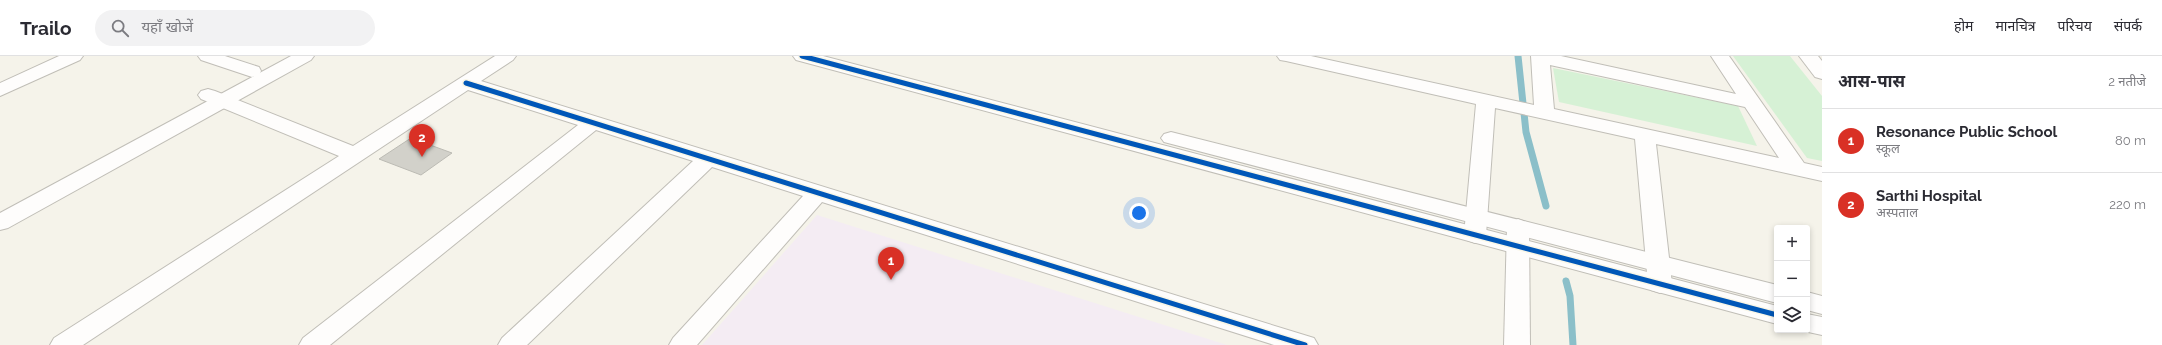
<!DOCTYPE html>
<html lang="hi">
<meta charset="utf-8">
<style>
body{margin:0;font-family:Raleway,"Noto Sans Devanagari",sans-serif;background:#f2f2f3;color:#2b2b33}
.controls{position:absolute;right:12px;bottom:12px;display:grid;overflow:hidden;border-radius:4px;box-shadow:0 2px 6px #0003}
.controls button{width:36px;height:36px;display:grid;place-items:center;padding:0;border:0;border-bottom:1px solid #e1e1e2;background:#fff;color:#2b2b33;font:20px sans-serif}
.you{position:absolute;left:1139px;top:157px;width:14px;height:14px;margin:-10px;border:3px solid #fff;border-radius:50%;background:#1a73e8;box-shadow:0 0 0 6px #1a73e833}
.badge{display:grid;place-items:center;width:26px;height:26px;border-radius:50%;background:#d93025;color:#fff;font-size:13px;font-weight:700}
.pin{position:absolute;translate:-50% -33px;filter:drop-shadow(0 1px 2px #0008)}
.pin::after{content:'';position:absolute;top:21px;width:14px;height:12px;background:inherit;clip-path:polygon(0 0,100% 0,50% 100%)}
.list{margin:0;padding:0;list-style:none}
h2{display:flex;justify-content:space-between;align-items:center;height:52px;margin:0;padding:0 16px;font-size:17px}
h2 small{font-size:13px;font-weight:400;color:#7c7c81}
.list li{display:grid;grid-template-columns:26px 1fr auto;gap:12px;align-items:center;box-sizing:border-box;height:64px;padding:0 16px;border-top:1px solid #e1e1e2}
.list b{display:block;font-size:15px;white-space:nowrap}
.list p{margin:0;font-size:13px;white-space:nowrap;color:#7c7c81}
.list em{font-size:13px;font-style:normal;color:#7c7c81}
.icon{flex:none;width:22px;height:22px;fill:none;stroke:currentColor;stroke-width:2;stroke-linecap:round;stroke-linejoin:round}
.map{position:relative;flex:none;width:1822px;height:289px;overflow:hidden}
header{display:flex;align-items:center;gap:24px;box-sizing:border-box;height:56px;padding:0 20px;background:#fff;border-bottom:1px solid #e1e1e2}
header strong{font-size:19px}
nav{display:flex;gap:22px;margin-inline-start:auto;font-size:14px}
.search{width:280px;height:36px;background:#f2f2f3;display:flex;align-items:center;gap:10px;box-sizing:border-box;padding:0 14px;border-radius:22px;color:#7c7c81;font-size:15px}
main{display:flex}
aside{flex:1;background:#fff}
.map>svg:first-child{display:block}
.education{fill:#f4ecf3}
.green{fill:#d6f1d5}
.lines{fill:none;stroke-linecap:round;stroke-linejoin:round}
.stream{stroke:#8bbfc9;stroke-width:7}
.building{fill:#d2d1ca;stroke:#bcbbb4}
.street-casing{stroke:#c0beb7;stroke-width:2}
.secondary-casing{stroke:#c0beb7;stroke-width:2}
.street{fill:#fefdfc;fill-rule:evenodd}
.secondary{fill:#fefdfc;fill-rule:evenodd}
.cycleway-casing{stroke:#f9f6e6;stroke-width:8}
.cycleway{stroke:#0057b8;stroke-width:5}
</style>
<header>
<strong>Trailo</strong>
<div class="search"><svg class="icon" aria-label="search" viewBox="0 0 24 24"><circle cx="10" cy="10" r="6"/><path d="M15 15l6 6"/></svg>यहाँ खोजें</div>
<nav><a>होम</a><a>मानचित्र</a><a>परिचय</a><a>संपर्क</a></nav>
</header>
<main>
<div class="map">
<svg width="1822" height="289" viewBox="0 0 1822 289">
<rect width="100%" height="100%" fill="#f5f3ea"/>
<!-- education -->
<path class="education" d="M817,159L1227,289H702Z"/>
<!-- green -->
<g class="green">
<path d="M1733,0H1790L1822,40V105L1807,102Z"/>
<path d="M1553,12L1738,50L1757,90L1559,46Z"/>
</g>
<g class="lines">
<!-- stream -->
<g class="stream">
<path d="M1518,0L1526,76L1546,150"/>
<path d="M1566,225L1570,240L1573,289"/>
</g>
</g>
<!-- building -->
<path class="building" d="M411,82L452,97L421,119L379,103Z"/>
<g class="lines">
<defs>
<g id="street">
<path d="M59,0H83L80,4L0,40V27Z"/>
<path d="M198,0H225L259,11L261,15L259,19L252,21L201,4Z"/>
<path d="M495,0H516L513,4L481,25L1314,282L1318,289H1274L822,146L697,289H669L673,282L803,140L712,111L527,289H498L502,282L693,105L596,74L330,289H299L303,282L578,69L468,34L83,289H50L54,282L339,100L201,43L198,39L201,35L208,33L215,35L353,90Z"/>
<path d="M1277,0H1311L1534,49L1531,0H1561L1736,38L1711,0H1729L1804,107L1822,111V125L1656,88L1672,228L1669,234L1660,237L1651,234L1648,228L1635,83L1495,52L1486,179L1483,184L1475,187L1467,184L1464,179L1476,48L1286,5L1280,4ZM1550,9L1745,51L1779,102L1554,53Z"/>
<path d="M1799,0H1818L1822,5V23L1815,21Z"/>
<path d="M1518,163L1526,166L1529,171L1530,289H1504L1507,171L1510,166Z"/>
</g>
<g id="secondary">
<path d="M291,0H314L311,4L8,172L0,174V157Z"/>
<path d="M793,0H823L1777,250V268L796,4Z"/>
<path d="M1171,76L1777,229V247L1164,86L1161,82L1164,78Z"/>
<path d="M1807,236L1822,240V258L1807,254Z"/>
<path d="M1807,258L1822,261V279L1799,274H1807Z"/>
</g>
</defs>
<!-- street casing -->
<use href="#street" class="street-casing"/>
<!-- secondary casing -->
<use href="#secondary" class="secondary-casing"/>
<!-- street -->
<use href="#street" class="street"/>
<!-- secondary -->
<use href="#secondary" class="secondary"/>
<defs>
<g id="cycleway">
<path d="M802,0L1777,259"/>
<path d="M466,27L1305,289"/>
</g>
</defs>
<!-- cycleway casing -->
<use href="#cycleway" class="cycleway-casing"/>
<!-- cycleway -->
<use href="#cycleway" class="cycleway"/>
</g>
</svg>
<div class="controls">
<button>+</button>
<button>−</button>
<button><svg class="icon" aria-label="layers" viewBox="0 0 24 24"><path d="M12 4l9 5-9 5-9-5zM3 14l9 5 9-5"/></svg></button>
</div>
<div class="you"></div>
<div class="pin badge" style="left:891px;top:224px">1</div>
<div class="pin badge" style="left:422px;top:101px">2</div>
</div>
<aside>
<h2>आस-पास<small>2 नतीजे</small></h2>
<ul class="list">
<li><span class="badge">1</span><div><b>Resonance Public School</b><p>स्कूल</p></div><em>80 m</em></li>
<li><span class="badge">2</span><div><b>Sarthi Hospital</b><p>अस्पताल</p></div><em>220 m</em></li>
</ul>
</aside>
</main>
